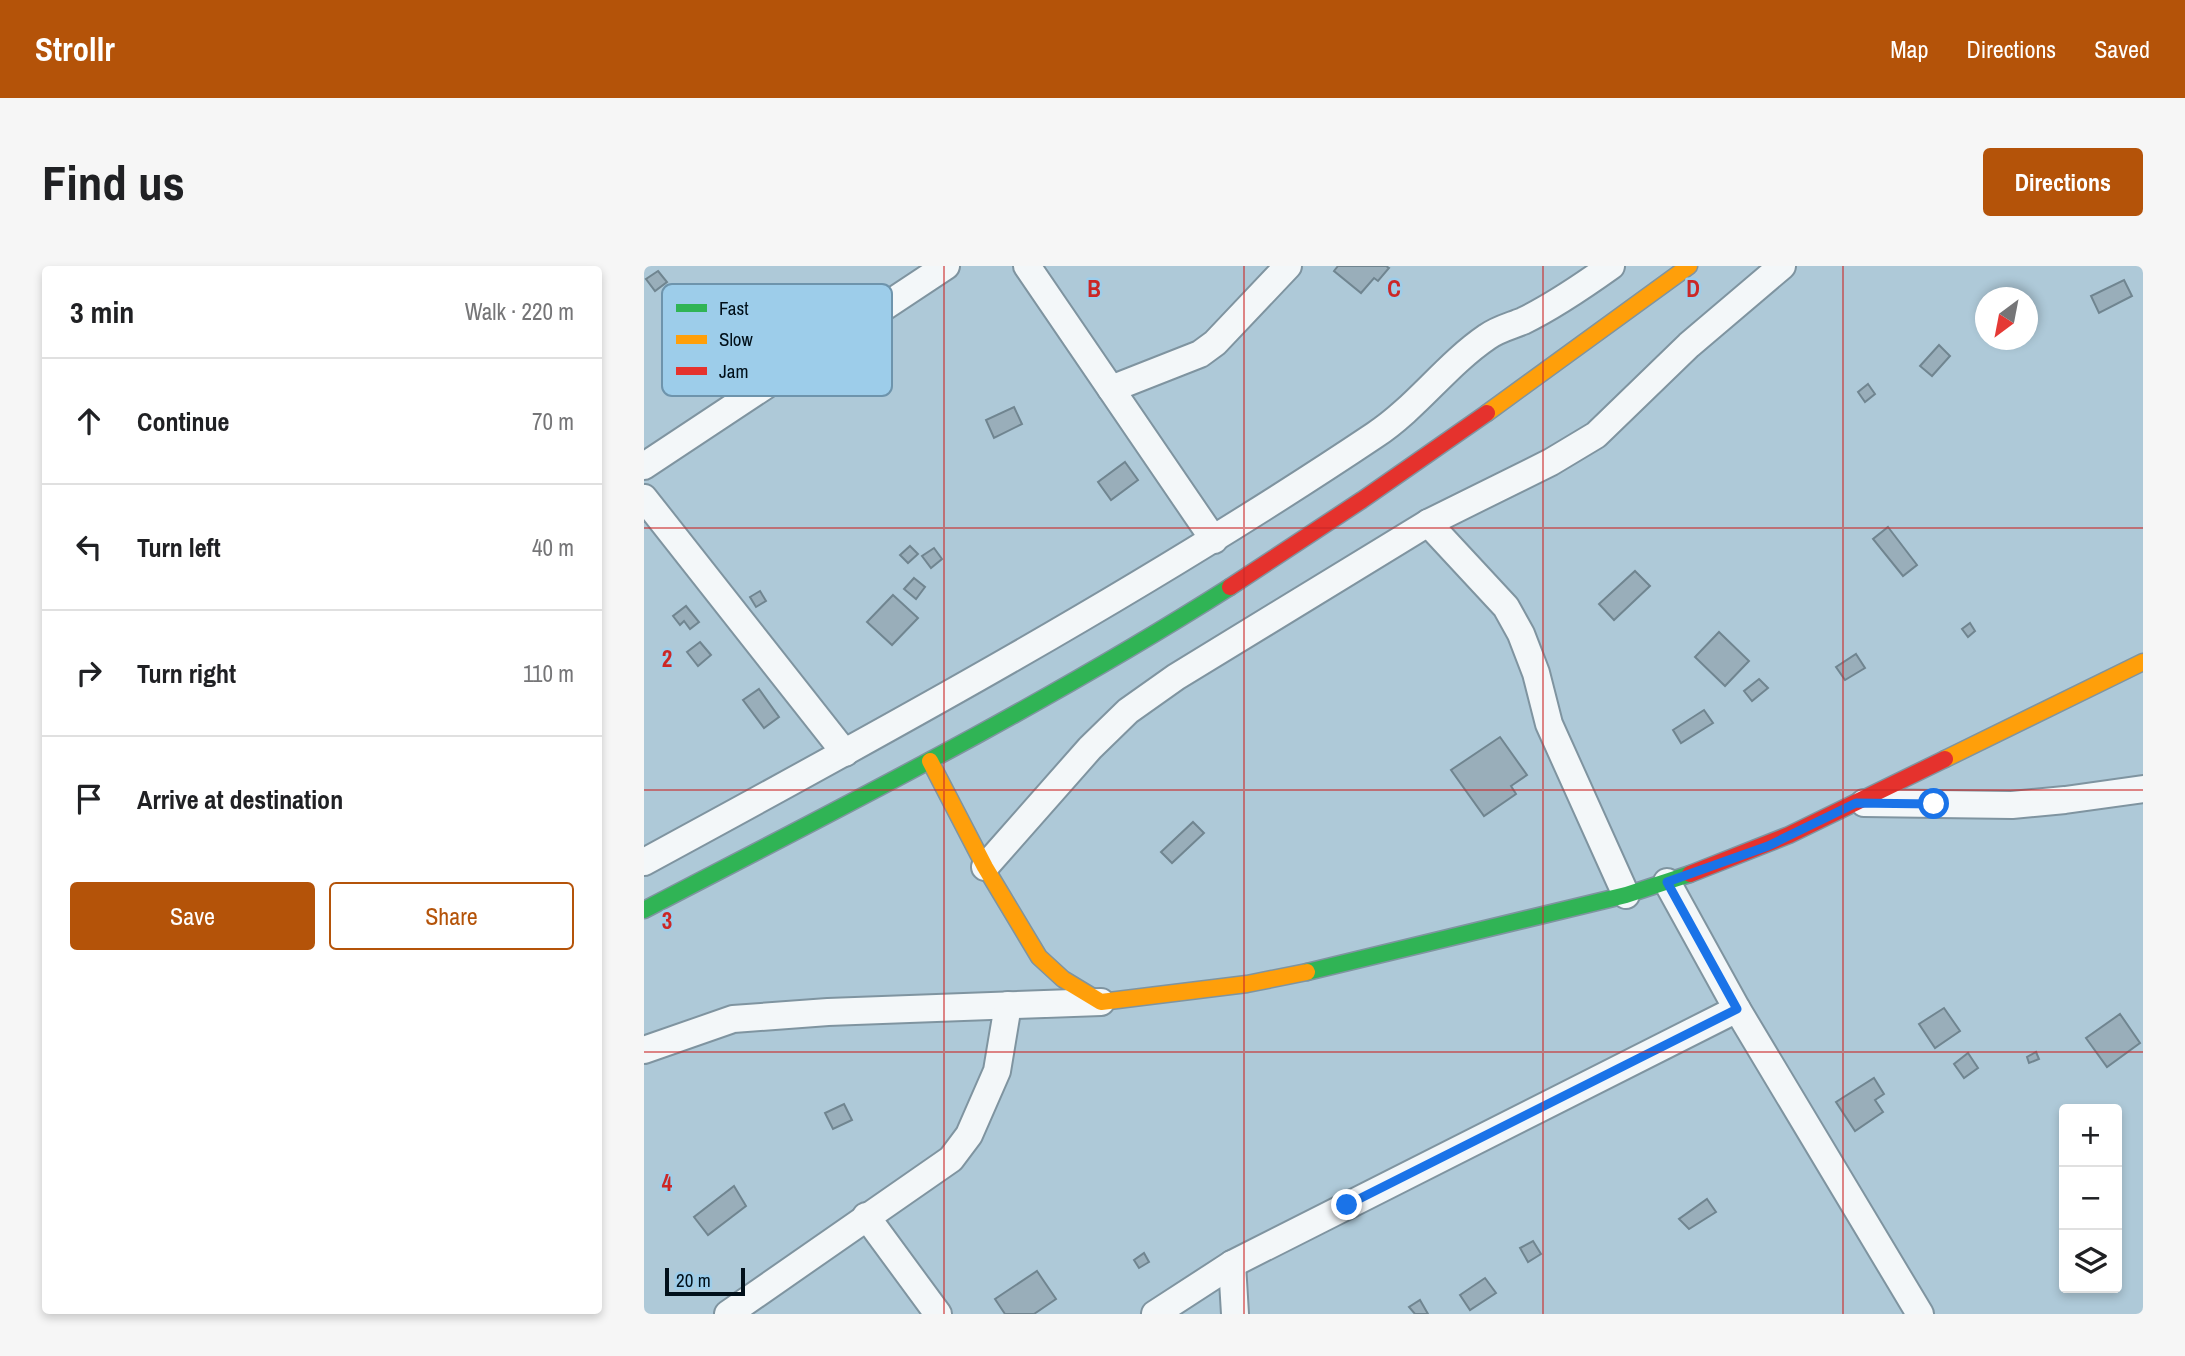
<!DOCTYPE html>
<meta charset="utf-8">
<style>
body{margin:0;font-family:"Archivo Narrow",sans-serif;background:#f6f6f6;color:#202124}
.controls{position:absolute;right:21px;bottom:21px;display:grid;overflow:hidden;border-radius:7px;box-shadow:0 4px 10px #0003}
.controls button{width:63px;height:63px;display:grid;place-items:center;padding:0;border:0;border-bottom:2px solid #e0e0e0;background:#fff;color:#202124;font:35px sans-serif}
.compass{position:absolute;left:1331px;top:21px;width:63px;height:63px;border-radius:50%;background:#fff;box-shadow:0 4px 10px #0003;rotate:212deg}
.scale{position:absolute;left:21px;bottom:18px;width:80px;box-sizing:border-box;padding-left:7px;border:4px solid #01101a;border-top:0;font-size:19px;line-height:24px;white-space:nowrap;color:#01101a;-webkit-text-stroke:5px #9dcdea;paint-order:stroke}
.stop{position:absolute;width:21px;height:21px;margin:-16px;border:5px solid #1a73e8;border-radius:50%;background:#fff}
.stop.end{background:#1a73e8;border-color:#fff;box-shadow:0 2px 7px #0008}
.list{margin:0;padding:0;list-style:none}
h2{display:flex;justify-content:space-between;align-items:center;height:91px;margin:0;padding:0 28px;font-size:30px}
h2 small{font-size:23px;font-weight:400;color:#757577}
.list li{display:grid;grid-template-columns:46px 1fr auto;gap:21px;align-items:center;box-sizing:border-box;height:126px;padding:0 28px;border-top:2px solid #e0e0e0}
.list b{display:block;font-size:26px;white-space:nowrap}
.list em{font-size:23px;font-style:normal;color:#757577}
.actions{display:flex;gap:14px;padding:21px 28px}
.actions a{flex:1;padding:16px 0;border:2px solid #b45309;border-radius:7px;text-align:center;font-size:24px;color:#b45309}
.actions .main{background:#b45309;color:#fff}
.icon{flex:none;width:38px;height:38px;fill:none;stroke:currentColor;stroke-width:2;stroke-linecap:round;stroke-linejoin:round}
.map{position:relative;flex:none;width:1499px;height:1048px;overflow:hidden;border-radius:7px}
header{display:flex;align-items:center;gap:42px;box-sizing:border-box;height:98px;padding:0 35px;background:#b45309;color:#fff}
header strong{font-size:33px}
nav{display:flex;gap:38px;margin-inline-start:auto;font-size:24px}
.intro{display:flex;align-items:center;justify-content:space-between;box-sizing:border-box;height:168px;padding:0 42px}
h1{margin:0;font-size:49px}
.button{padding:18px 32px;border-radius:7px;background:#b45309;color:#fff;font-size:24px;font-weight:700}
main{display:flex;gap:42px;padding:0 42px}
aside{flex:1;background:#fff;border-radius:7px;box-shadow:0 4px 10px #0003}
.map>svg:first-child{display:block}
.building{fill:#99aeba;stroke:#708590;stroke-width:2}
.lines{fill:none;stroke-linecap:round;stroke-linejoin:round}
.street-casing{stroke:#7f94a0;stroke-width:30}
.fast-casing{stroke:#7f94a0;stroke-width:19}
.slow-casing{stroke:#7f94a0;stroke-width:19}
.jam-casing{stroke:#7f94a0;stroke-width:19}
.street{stroke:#f3f7f9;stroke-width:26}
.fast{stroke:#30b455;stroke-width:16}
.slow{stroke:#ff9f0a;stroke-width:16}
.jam{stroke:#e5322d;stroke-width:16}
.route{stroke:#1a73e8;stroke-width:9}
.grid{fill:none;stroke:#cb2727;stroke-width:2;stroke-opacity:0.55}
.key{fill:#9dcdea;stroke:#6e94ac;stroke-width:2}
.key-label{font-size:19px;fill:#01101a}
.grid-label{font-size:23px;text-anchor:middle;font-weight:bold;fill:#cb2727;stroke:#9dcdea;stroke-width:5;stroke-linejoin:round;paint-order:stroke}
</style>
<header>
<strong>Strollr</strong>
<nav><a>Map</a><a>Directions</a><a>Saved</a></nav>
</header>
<div class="intro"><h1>Find us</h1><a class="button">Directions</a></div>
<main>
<aside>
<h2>3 min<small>Walk · 220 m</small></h2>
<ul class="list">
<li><svg class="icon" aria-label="ahead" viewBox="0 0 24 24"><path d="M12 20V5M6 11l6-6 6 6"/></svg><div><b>Continue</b></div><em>70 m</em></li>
<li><svg class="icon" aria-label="left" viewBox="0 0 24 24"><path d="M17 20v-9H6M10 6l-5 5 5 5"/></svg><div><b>Turn left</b></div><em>40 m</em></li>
<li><svg class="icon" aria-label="right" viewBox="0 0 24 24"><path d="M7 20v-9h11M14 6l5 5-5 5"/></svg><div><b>Turn right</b></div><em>110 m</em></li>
<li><svg class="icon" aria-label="arrive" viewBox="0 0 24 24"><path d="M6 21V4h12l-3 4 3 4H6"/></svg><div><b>Arrive at destination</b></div></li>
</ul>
<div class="actions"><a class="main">Save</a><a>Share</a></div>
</aside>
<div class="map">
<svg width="1499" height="1048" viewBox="0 0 1499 1048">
<rect width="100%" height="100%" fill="#aec9d8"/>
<!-- building -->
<g class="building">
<path d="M694,0H742L745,2L734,15L730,12L717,27L690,5Z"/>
<path d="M14,5L23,16L11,25L2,13Z"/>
<path d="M1480,14L1488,30L1455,47L1447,30Z"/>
<path d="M1295,79L1306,90L1288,110L1276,100Z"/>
<path d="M1224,118L1231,128L1221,136L1214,126Z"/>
<path d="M370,141L378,158L350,172L342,154Z"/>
<path d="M481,196L494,214L467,234L454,216Z"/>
<path d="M1244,261L1273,299L1259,310L1229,273Z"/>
<path d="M266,280L274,288L264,297L256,289Z"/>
<path d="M290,282L298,293L287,302L278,290Z"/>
<path d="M991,305L1006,320L970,354L955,338Z"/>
<path d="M270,312L281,321L272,333L260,323Z"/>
<path d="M116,325L122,335L112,341L106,331Z"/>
<path d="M249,329L274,352L248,379L223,356Z"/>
<path d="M42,340L55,356L46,363L40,355L36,359L29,350Z"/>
<path d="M1326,357L1331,365L1324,371L1318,363Z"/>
<path d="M1075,366L1105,395L1081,420L1051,391Z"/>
<path d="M56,376L67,389L54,400L43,386Z"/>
<path d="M1212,388L1221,402L1201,414L1192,401Z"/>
<path d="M1115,413L1124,422L1108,435L1100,425Z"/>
<path d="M115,423L135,451L120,462L99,434Z"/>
<path d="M1060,444L1069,457L1037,477L1029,464Z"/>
<path d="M856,471L883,509L867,520L872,528L840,550L807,504Z"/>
<path d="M549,556L560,567L528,597L517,586Z"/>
<path d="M1300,742L1316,765L1291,782L1275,758Z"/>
<path d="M1476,748L1496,777L1463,801L1442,772Z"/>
<path d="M1392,786L1395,793L1385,797L1383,791Z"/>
<path d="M1324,787L1334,802L1320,812L1310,798Z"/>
<path d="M1230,812L1240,828L1231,834L1239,846L1211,865L1192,836Z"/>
<path d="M200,838L208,854L189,863L181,847Z"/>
<path d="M90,920L102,940L64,969L50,951Z"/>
<path d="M1063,933L1072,946L1045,963L1035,953Z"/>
<path d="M889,975L897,988L884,996L876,982Z"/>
<path d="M500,987L505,996L495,1002L490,994Z"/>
<path d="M393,1005L412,1033L390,1048H361L351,1033Z"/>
<path d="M841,1012L852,1027L826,1044L816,1029Z"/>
<path d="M776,1034L784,1048H771L765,1041Z"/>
</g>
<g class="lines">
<defs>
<g id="street">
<path d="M383,0L570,274"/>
<path d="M467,123L556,88L571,77L644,0"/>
<path d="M0,200L302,0"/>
<path d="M0,232L201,487"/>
<path d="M784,257L862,341L877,368L892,407L905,458L982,629"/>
<path d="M1220,537L1368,539L1421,534L1499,523"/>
<path d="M0,596C247,462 498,325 731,169C772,142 802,99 843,71C854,63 867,60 879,55C910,40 939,20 967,0"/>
<path d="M341,601L446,482L484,445L532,411L784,257L907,196L952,169L1045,79L1138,0"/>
<path d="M1023,616L1093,743L1276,1048"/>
<path d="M0,784L89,753L184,746L457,736"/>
<path d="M222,950L294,1048"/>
<path d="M588,998L591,1048"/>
<path d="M84,1048L307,893L325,869L353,805L364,739"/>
<path d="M511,1048L588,998L1093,743"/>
</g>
<g id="fast">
<path d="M0,644C198,541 397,441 586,321"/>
<path d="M663,706L982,629L1046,608"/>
</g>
<g id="slow">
<path d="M843,147L1045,0"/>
<path d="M1301,493L1499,396"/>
<path d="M286,495L341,601L395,691L419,713L457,736L603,718L663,706"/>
</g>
<g id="jam">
<path d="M586,321L718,234L843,147"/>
<path d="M1046,608L1145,569L1301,493"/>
</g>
</defs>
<!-- street casing -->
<use href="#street" class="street-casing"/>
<!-- fast casing -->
<use href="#fast" class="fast-casing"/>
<!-- slow casing -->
<use href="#slow" class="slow-casing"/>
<!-- jam casing -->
<use href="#jam" class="jam-casing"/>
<!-- street -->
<use href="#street" class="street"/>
<!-- fast -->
<use href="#fast" class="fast"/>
<!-- slow -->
<use href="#slow" class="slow"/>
<!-- jam -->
<use href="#jam" class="jam"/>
</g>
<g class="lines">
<!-- route -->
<path class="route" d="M703,939L1093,743L1023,616L1124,580L1212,537L1290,538"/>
</g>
<!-- grid -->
<path class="grid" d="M300,0V1048M600,0V1048M899,0V1048M1199,0V1048M0,262H1499M0,524H1499M0,786H1499"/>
<!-- legend -->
<rect x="18" y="18" width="230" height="112" rx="10" class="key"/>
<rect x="32" y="38" width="31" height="8" fill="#30b455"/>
<rect x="32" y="69" width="31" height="9" fill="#ff9f0a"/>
<rect x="32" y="101" width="31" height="8" fill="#e5322d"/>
<g class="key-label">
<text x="75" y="49">Fast</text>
<text x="75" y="80">Slow</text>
<text x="75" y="112">Jam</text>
</g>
<g class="grid-label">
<text x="450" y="31">B</text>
<text x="750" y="31">C</text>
<text x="1049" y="31">D</text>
<text x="23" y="401">2</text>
<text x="23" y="663">3</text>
<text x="23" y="925">4</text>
</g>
</svg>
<div class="controls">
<button>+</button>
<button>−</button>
<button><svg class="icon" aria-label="layers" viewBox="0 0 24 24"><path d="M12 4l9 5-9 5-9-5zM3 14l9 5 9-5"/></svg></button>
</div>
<svg class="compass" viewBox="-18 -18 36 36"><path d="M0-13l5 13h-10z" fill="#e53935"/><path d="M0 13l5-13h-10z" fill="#757577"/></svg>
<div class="scale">20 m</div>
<div class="stop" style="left:1290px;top:538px"></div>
<div class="stop end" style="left:703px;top:939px"></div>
</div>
</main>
